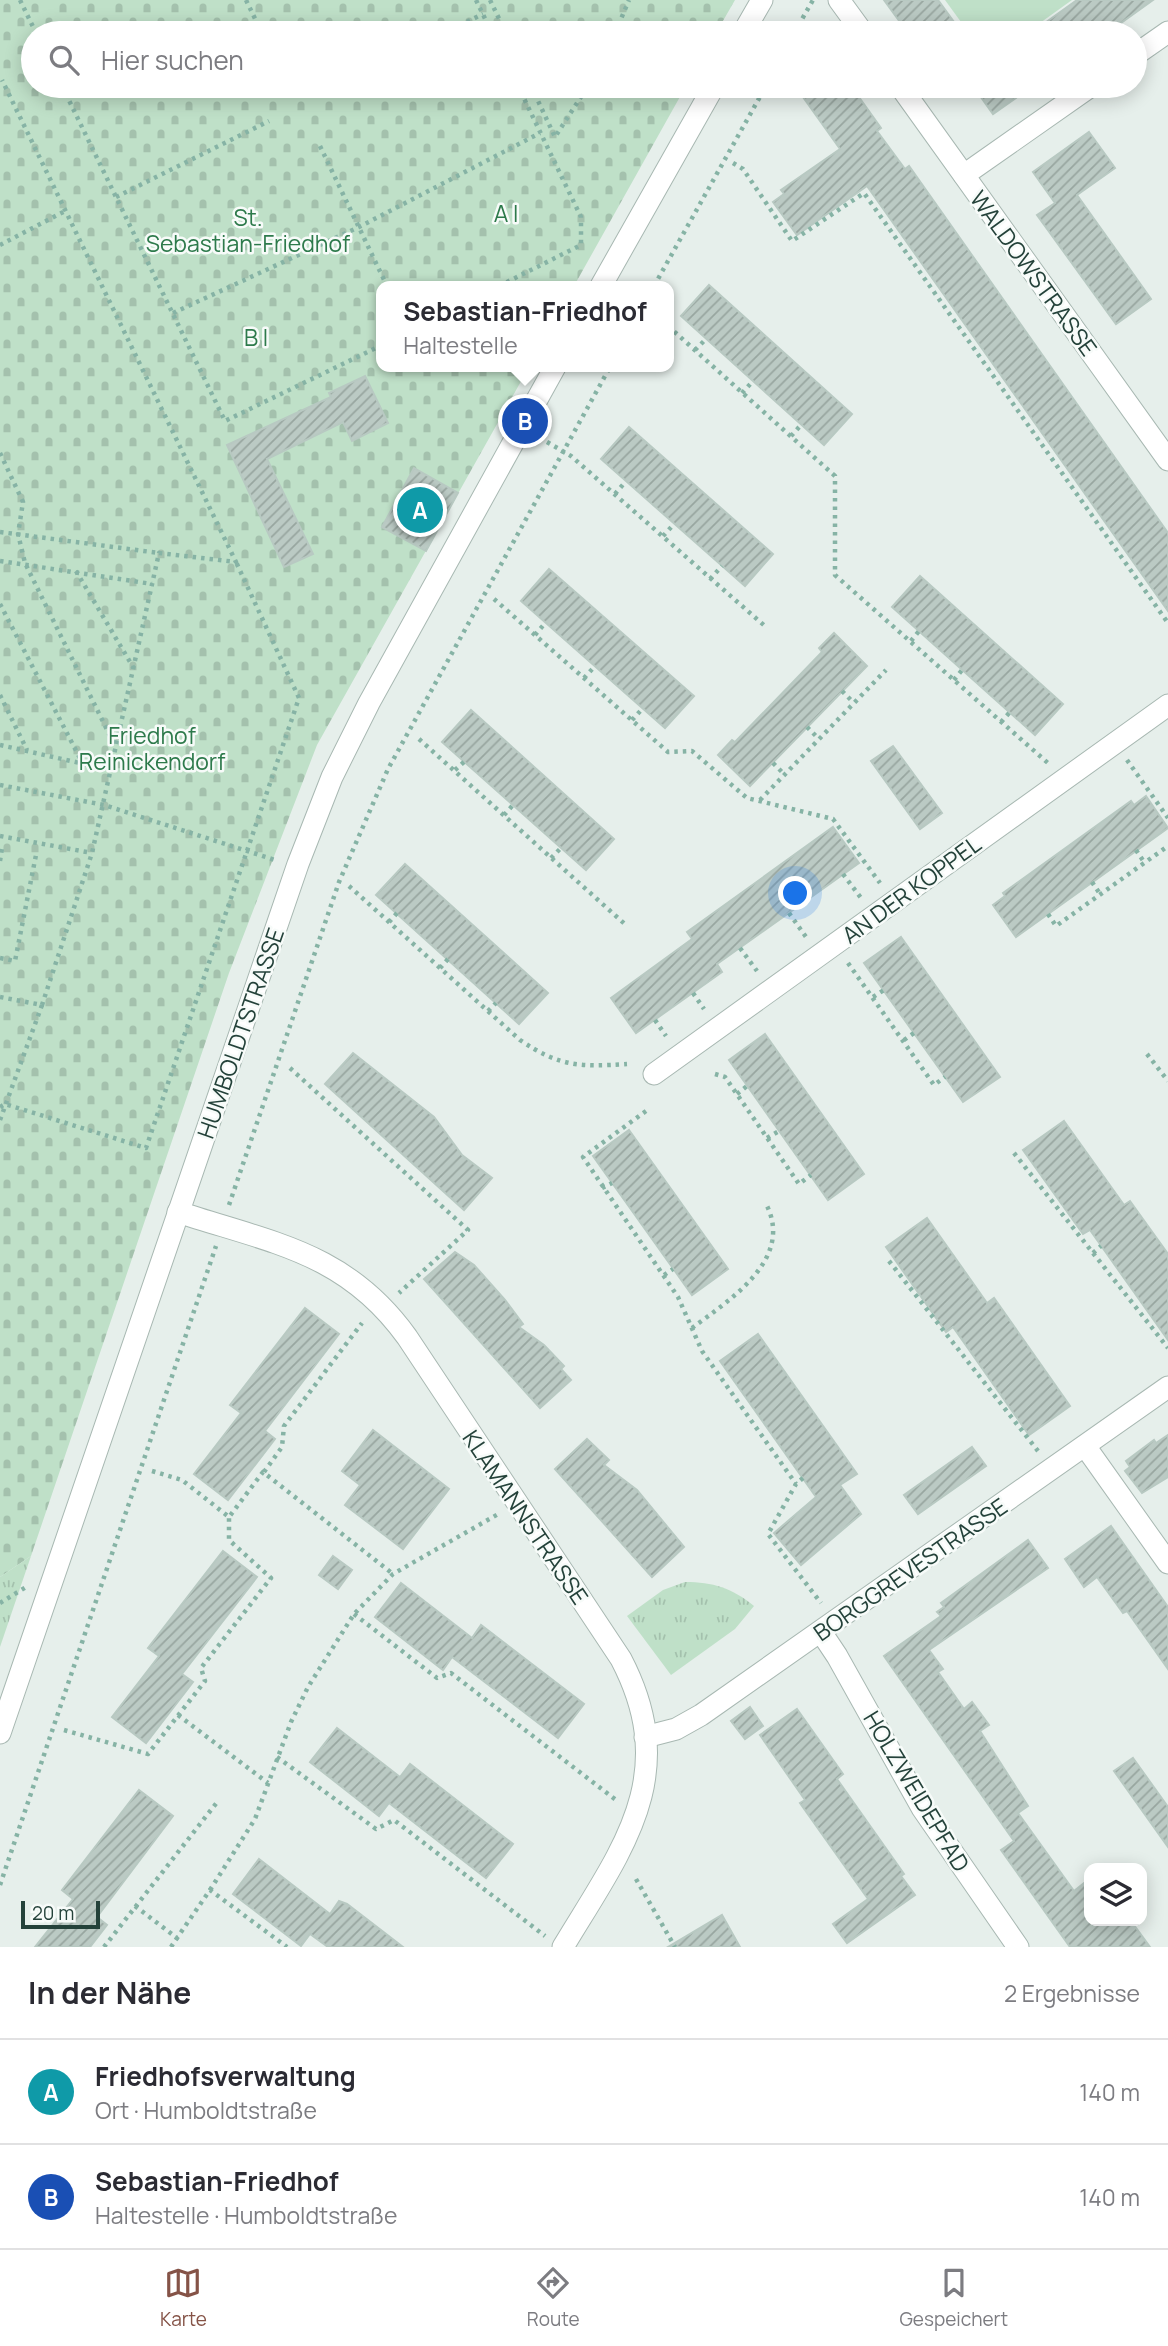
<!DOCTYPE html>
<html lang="de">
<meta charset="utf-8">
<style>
body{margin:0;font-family:Manrope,sans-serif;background:#f2f2f3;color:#2b2b33}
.controls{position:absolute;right:21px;bottom:21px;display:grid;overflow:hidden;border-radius:14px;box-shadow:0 4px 18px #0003}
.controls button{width:63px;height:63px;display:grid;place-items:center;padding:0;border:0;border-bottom:2px solid #e1e1e2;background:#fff;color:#2b2b33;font:35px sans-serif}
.scale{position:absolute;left:21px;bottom:18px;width:79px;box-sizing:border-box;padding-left:7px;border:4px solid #24423a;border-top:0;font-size:19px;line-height:24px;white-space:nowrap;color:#24423a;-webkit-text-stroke:5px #f7fbf9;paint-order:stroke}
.you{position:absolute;left:796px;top:894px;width:24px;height:24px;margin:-18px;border:5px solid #fff;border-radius:50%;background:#1a73e8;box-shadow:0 0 0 10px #1a73e833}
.badge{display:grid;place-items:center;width:46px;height:46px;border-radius:50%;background:#855347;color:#fff;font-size:23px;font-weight:700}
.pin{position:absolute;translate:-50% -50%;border:4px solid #fff;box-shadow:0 2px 7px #0006}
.popup{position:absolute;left:376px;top:281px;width:298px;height:91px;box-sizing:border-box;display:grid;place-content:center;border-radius:14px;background:#fff;filter:drop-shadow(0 2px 5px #0005);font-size:23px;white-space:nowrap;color:#7c7c81}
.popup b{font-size:26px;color:#2b2b33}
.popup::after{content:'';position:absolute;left:50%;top:100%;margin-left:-14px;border:14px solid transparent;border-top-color:#fff}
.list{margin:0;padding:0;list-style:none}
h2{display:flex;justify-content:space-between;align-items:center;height:91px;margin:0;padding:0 28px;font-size:30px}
h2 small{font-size:23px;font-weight:400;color:#7c7c81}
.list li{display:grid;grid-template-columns:46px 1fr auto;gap:21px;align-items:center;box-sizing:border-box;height:105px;padding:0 28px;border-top:2px solid #e1e1e2}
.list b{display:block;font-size:26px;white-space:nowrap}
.list p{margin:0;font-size:23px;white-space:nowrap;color:#7c7c81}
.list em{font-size:23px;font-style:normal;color:#7c7c81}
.icon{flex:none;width:38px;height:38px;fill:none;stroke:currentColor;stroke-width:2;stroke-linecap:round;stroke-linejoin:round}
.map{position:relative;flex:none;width:1168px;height:1947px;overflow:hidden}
.search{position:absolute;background:#fff;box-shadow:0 4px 18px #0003;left:21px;right:21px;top:21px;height:77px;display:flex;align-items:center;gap:18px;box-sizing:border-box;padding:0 24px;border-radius:38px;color:#7c7c81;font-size:26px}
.sheet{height:301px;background:#fff}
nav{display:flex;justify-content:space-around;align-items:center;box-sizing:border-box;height:98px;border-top:2px solid #e1e1e2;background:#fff;font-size:19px;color:#7c7c81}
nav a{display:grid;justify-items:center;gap:4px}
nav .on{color:#855347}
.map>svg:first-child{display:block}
.cemetery{fill:url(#cemetery-stones)}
.park{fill:url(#park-tufts)}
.garden{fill:#bfe0c8}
.building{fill:url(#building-hatch);stroke:#b8c9c2;stroke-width:2}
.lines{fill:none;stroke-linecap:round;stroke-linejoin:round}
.minor-casing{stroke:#a8b8b2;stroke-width:23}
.path{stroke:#86b3a5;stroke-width:4.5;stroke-dasharray:3.5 5;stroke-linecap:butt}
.minor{stroke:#fff;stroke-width:21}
.labels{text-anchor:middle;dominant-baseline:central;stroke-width:5;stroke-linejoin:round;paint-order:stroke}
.park-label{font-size:23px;fill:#2d7a4b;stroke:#f7fbf9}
.street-label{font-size:23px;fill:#24423a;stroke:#f7fbf9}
</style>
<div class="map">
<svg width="1168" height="1947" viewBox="0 0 1168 1947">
<defs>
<pattern id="cemetery-stones" width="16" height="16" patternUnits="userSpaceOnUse" patternTransform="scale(1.75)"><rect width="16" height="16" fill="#bfe0c8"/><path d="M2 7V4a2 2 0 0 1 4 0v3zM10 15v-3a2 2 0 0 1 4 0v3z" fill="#a4c1ad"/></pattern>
<pattern id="park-tufts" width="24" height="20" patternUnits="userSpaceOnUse" patternTransform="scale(1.75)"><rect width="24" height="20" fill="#bfe0c8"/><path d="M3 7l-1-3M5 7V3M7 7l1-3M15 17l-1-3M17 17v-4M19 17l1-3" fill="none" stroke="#a4c1ad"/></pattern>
<pattern id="building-hatch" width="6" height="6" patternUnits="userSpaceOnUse" patternTransform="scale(1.75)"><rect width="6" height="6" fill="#bbcac4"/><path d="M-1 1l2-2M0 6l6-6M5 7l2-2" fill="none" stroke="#98a6a0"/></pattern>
</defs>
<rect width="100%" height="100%" fill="#e6efeb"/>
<!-- cemetery -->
<path class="cemetery" d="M0,0H735L716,33H33V86H686L574,286H382V367H529L317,745L229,973L31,1556L0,1577Z"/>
<!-- park -->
<g class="park">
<path d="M31,1556L0,1647V1577Z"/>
<path d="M685,1582C713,1582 732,1588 754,1606L735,1629L671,1675L627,1616L663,1590Z"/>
</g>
<!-- garden -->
<path class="garden" d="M945,0H1072L1026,33H969Z"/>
<!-- building -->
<g class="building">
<path d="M884,0H938L962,33H908Z"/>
<path d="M1077,0H1153L1107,33H1031Z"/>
<path d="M819,86H851L881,128L877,131L905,169L909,166L1168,533V611L867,186L797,235L773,202L784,194L781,190L840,149L803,97Z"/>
<path d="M973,86H1033L993,114Z"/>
<path d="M1089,132L1115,168L1077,195L1151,299L1116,324L1037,215L1055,203L1033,172Z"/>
<path d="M709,285L852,414L824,445L681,316Z"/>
<path d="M365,376L388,423L352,441L343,422L267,459L313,554L284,567L227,445L331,397L329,393Z"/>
<path d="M629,427L773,554L745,586L601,459Z"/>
<path d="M414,468L458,493L426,551L382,527Z"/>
<path d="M549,569L694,696L665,728L521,601Z"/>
<path d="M920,576L1063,704L1035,735L892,607Z"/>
<path d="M834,633L867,666L750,786L718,755L732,740L735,742L822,652L819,648Z"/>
<path d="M471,710L614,839L586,870L442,742Z"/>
<path d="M893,746L942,813L920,829L871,761Z"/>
<path d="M1146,796L1168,828L1016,937L993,905L1005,896L1003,893L1131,801L1134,805Z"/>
<path d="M833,827L859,863L717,964L722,972L636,1033L611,998L692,939L687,932Z"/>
<path d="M405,864L548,993L519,1024L376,895Z"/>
<path d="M901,937L1000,1077L963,1102L864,963Z"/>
<path d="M765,1034L864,1174L828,1200L729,1060Z"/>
<path d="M353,1053L434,1117L462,1155L492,1178L464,1210L325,1084Z"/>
<path d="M1064,1121L1124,1205L1130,1201L1168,1254V1340L1090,1230L1083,1234L1023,1150Z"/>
<path d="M629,1130L728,1269L692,1295L593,1156Z"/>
<path d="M927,1218L987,1303L994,1298L1070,1406L1029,1435L953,1327L946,1332L886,1247Z"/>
<path d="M455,1252L474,1265L505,1300L523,1324L519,1327L544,1345L564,1366L561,1369L571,1380L540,1408L424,1279Z"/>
<path d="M305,1308L339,1334L265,1431L275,1439L228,1500L194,1474L241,1413L230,1405Z"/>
<path d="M758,1334L857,1474L840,1485L861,1514L801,1565L774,1533L816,1497L720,1361Z"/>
<path d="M373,1430L449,1489L403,1549L345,1505L360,1485L342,1471Z"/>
<path d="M1168,1435V1477L1142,1493L1125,1471L1130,1467L1126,1461L1154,1440L1156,1443Z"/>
<path d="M587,1439L609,1460L604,1465L637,1490L684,1547L652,1577L555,1469Z"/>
<path d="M972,1447L986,1466L918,1514L904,1495Z"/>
<path d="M1111,1526L1168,1607V1669L1127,1611L1123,1613L1097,1577L1084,1587L1065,1559Z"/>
<path d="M1028,1540L1048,1568L929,1650L943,1669L938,1672L964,1709L972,1702L989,1725L980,1731L1028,1806L1018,1813L1074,1891L1089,1879V1921H1131L1150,1947H1070L1001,1850L1014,1841L884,1656L941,1616L937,1612L944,1607L941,1603Z"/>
<path d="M223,1551L257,1577L182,1674L193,1682L146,1743L112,1717L159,1656L148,1648Z"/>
<path d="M333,1556L352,1570L338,1589L319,1575Z"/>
<path d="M401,1583L472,1638L481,1625L584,1704L558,1738L452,1657L443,1670L375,1617Z"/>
<path d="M750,1707L763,1726L745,1739L731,1721Z"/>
<path d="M797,1709L843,1774L837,1779L904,1874L901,1876L915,1895L847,1943L833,1924L868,1899L800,1803L805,1800L760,1735Z"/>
<path d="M337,1728L400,1777L410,1764L513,1844L486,1878L389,1803L379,1816L310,1762Z"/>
<path d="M1133,1758L1168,1807V1847L1114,1771Z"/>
<path d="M139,1790L173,1816L97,1917L107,1925L90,1947H35L73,1899L62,1890Z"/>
<path d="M259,1859L330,1914L339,1901L347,1904L403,1947H328L310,1934L301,1946L233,1894Z"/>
<path d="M722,1915L740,1947H668Z"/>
</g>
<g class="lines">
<defs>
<g id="minor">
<path d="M839,0L863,33"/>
<path d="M743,33L762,0"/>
<path d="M1135,55L1168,32"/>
<path d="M900,86L1168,460"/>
<path d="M964,175L1091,86"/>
<path d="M601,286L714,86"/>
<path d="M654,1074L1168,705"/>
<path d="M178,1212C272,1243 346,1252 407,1337L621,1659C682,1776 622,1849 563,1947"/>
<path d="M1085,1446L1168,1563"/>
<path d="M821,1632L837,1656L922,1808L1018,1947"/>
<path d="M0,1733L298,864L332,777L369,703L555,367"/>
<path d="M645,1737L676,1729L701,1715L1168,1387"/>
</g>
</defs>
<!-- minor casing -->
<use href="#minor" class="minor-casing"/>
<!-- path -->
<g class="path">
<path d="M20,0L36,33"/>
<path d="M246,0L262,33"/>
<path d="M476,0L492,33"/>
<path d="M490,0L506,33"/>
<path d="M444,33L483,14"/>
<path d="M615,33L629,0"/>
<path d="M794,33L813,0"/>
<path d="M62,86L225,421L382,345"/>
<path d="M531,86L555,137L588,86"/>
<path d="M330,90L338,86"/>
<path d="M320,146L387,286"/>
<path d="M733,163L743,169L792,241L864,193L1168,623"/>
<path d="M116,197L269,121"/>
<path d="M0,245L67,210"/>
<path d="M499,286L581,245V217L518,86"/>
<path d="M654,286L766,86"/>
<path d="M173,313L359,227L540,133"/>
<path d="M668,326L835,476V575L1049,764"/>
<path d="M695,350L706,339"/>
<path d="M742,393L753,381"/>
<path d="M791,436L801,425"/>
<path d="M547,442L571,456L766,627"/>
<path d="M0,453L23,502L18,534L25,563L115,746"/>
<path d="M615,494L626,481"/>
<path d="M0,532L159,553"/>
<path d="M663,536L674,524"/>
<path d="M0,561L152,584"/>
<path d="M76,571L133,667"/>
<path d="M710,579L722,566"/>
<path d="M494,599L668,752L692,751L747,798L833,819L880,883"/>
<path d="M0,604L83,764"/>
<path d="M535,635L546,622"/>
<path d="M911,641L919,631"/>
<path d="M584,678L595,666"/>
<path d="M954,680L962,670"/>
<path d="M842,691L854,703"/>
<path d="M0,695L27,750"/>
<path d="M632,720L643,708"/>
<path d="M1001,722L1010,712"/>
<path d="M807,727L819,739"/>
<path d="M419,739L627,926"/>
<path d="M0,745L111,770"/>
<path d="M1127,760L1168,818"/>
<path d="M773,763L784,774"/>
<path d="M455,770L465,761"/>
<path d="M0,785L104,805L275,860"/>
<path d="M760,800L886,670"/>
<path d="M504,815L513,805"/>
<path d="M0,836L92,853"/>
<path d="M1136,850L1144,862"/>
<path d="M551,858L561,848"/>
<path d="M0,861L2,848"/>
<path d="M843,874L861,898"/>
<path d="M1092,882L1100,894"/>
<path d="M349,886L520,1040C560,1067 580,1067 627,1064"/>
<path d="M789,913L806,937"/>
<path d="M1048,914L1056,926L1168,846"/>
<path d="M389,922L397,913"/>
<path d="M740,948L757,971"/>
<path d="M0,958L15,961L36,855"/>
<path d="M848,963L934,1085L945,1077"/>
<path d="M440,968L448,959"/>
<path d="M693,993L704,1009"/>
<path d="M0,997L42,1005L92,853L159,553L236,562L2,80"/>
<path d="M873,997L884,990"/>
<path d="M488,1011L496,1003"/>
<path d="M655,1020L666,1036"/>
<path d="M904,1040L914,1033"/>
<path d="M1147,1054L1168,1081"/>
<path d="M290,1068L468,1230L399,1293"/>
<path d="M715,1074L725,1077L799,1184L811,1175"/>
<path d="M737,1094L747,1086"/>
<path d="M0,1107L5,1104L146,1148L299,698L236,562"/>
<path d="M646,1111L583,1157L678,1297L702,1351L796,1484"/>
<path d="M0,1120L42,1005"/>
<path d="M767,1138L779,1131"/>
<path d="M1014,1153L1168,1348"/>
<path d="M602,1188L612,1183"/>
<path d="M229,1205L339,882L388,769L610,367"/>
<path d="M1093,1253L1101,1246"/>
<path d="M889,1261L1038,1451"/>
<path d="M664,1275L673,1269"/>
<path d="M692,1328C731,1299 796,1258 765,1202"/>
<path d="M152,1471L182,1480L229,1517L263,1472L393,1574"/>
<path d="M264,1472L282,1447L284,1426L362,1323"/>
<path d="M803,1478L796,1484L768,1534L821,1603"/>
<path d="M0,1603L26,1587"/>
<path d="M354,1614L437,1678L451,1673L616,1800"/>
<path d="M178,1715L268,1783"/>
<path d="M64,1730L148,1754L205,1681L201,1668L271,1578L229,1540V1517"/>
<path d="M277,1757L376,1829L394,1820L545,1936"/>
<path d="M636,1879L675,1947"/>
<path d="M0,1885L216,1246"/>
<path d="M210,1890L255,1819L291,1722L308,1687L354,1614L393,1574L500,1513"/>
<path d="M135,1906L177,1938L210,1890L287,1947"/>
<path d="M104,1947L218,1801"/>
<path d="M171,1947L177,1938"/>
</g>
<!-- minor -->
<use href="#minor" class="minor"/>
</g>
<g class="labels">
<!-- park labels -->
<g class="park-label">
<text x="506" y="213">A I</text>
<text x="248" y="217">St.<tspan x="248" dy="26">Sebastian-Friedhof</tspan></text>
<text x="256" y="337">B I</text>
<text x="152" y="735">Friedhof<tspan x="152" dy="26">Reinickendorf</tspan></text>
</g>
<!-- street labels -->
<g class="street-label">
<text transform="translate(1034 273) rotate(54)">WALDOWSTRASSE</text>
<text transform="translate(911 889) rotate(-36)">AN DER KOPPEL</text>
<text transform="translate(240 1033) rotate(-71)">HUMBOLDTSTRASSE</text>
<text transform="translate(526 1517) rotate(56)">KLAMANNSTRASSE</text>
<text transform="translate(910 1569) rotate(-35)">BORGGREVESTRASSE</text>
<text transform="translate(917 1791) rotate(59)">HOLZWEIDEPFAD</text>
</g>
</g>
</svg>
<div class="controls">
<button><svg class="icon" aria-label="layers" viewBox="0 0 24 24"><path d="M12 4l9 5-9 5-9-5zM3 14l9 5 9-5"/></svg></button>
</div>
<div class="scale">20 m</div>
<div class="you"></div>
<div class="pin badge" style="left:420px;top:510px;background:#0f9aa8">A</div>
<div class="pin badge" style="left:525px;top:421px;background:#1a4fb4">B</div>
<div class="popup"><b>Sebastian-Friedhof</b>Haltestelle</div>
<div class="search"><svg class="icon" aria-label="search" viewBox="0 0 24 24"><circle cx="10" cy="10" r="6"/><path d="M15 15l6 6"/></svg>Hier suchen</div>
</div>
<section class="sheet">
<h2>In der Nähe<small>2 Ergebnisse</small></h2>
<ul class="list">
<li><span class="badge" style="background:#0f9aa8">A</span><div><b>Friedhofsverwaltung</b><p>Ort · Humboldtstraße</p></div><em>140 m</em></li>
<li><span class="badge" style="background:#1a4fb4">B</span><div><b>Sebastian-Friedhof</b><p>Haltestelle · Humboldtstraße</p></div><em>140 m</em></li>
</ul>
</section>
<nav>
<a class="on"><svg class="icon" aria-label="map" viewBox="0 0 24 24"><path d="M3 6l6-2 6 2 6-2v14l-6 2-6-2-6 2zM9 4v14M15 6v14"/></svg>Karte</a>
<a><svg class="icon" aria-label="directions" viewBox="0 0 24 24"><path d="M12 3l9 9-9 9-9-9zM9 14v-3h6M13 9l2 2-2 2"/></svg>Route</a>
<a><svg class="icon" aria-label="saved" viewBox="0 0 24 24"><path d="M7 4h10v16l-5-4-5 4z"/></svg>Gespeichert</a>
</nav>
